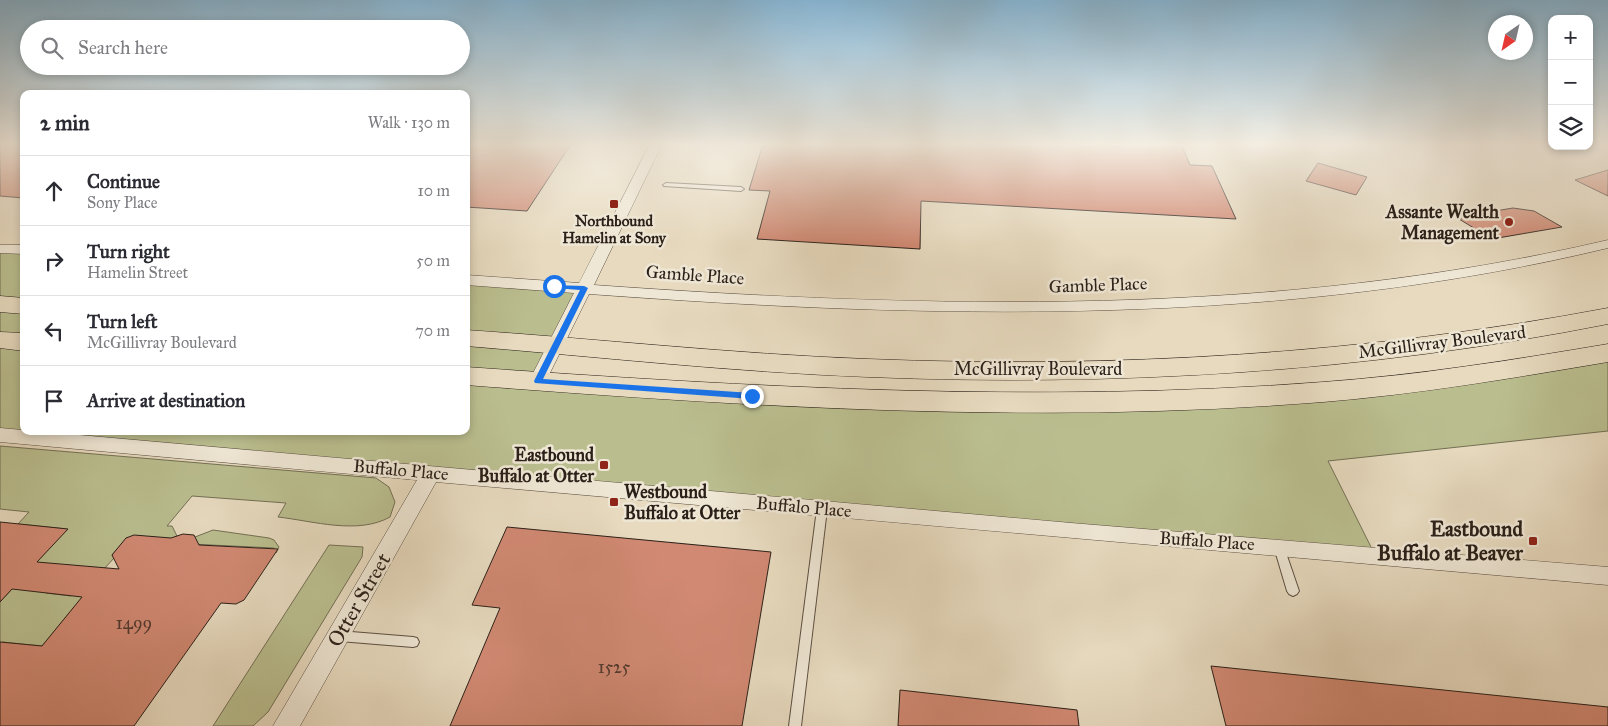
<!DOCTYPE html>
<meta charset="utf-8">
<style>
body{margin:0;font-family:"IM FELL Great Primer",serif;background:#f2f2f3;color:#2b2b33}
.controls{position:absolute;right:15px;top:15px;display:grid;overflow:hidden;border-radius:10px;box-shadow:0 2px 8px #0003}
.controls button{width:45px;height:45px;display:grid;place-items:center;padding:0;border:0;border-bottom:1px solid #e1e1e2;background:#fff;color:#2b2b33;font:25px sans-serif}
.compass{position:absolute;left:1488px;top:15px;width:45px;height:45px;border-radius:50%;background:#fff;box-shadow:0 2px 8px #0003;rotate:214deg}
.stop{position:absolute;width:15px;height:15px;margin:-11px;border:4px solid #1a73e8;border-radius:50%;background:#fff}
.stop.end{background:#1a73e8;border-color:#fff;box-shadow:0 1px 5px #0008}
.list{margin:0;padding:0;list-style:none}
h2{display:flex;justify-content:space-between;align-items:center;height:65px;margin:0;padding:0 20px;font-size:21px}
h2 small{font-size:16px;font-weight:400;color:#7c7c81}
.list li{display:grid;grid-template-columns:32px 1fr auto;gap:15px;align-items:center;box-sizing:border-box;height:70px;padding:0 20px;border-top:1px solid #e1e1e2}
.list b{display:block;font-size:19px;white-space:nowrap}
.list p{margin:0;font-size:16px;white-space:nowrap;color:#7c7c81}
.list em{font-size:16px;font-style:normal;color:#7c7c81}
.icon{flex:none;width:28px;height:28px;fill:none;stroke:currentColor;stroke-width:2;stroke-linecap:round;stroke-linejoin:round}
.map{position:relative;flex:none;width:1608px;height:726px;overflow:hidden}
.search{position:absolute;background:#fff;box-shadow:0 2px 8px #0003;left:20px;top:20px;width:450px;height:55px;display:flex;align-items:center;gap:12px;box-sizing:border-box;padding:0 18px;border-radius:28px;color:#7c7c81;font-size:19px}
.panel{position:absolute;background:#fff;box-shadow:0 2px 8px #0003;left:20px;top:90px;width:450px;height:345px;border-radius:10px}
.map>svg:first-child{display:block}
.green{fill:#babe8f;stroke:#726f54}
.building{fill:#d18973;stroke:#2b2019}
.lines{fill:none;stroke-linecap:round;stroke-linejoin:round}
.lane-casing{stroke:#5a4e42;stroke-width:2}
.street-casing{stroke:#5a4e42;stroke-width:1}
.primary-casing{stroke:#2b2019;stroke-width:1}
.lane{fill:#efe7d5;fill-rule:evenodd}
.street{fill:#efe7d5;fill-rule:evenodd}
.primary{fill:#e7dabf;fill-rule:evenodd}
.route{fill:#1a73e8}
.poi-dot{fill:#8f2418;stroke:#efe7d5;stroke-width:2}
.labels{text-anchor:middle;dominant-baseline:central;stroke-width:5;stroke-linejoin:round;paint-order:stroke}
.far-poi-label{font-size:15px;font-weight:bold;fill:#2b2019;stroke:#efe7d5}
.poi-label{font-size:18px;font-weight:bold;fill:#2b2019;stroke:#efe7d5;text-anchor:end}
.street-label{font-size:18px;fill:#2b2019;stroke:#efe7d5}
.near-number-label{font-size:18px;fill:#543a30}
.near-poi-label{font-size:21px;font-weight:bold;fill:#2b2019;stroke:#efe7d5;text-anchor:end}
.near-street-label{font-size:21px;fill:#2b2019;stroke:#efe7d5}
</style>
<div class="map">
<svg width="1608" height="726" viewBox="0 0 1608 726">
<rect width="100%" height="100%" fill="#e7dabf"/>
<filter id="stains"><feTurbulence type="fractalNoise" baseFrequency=".004" numOctaves="4"/><feColorMatrix values="0 0 0 0 .2 0 0 0 0 .09 0 0 0 0 .02 0 0 0 .5 -.17"/></filter>
<radialGradient id="worn" r=".72"><stop offset=".6" stop-color="#630" stop-opacity="0"/><stop offset="1" stop-color="#630" stop-opacity=".3"/></radialGradient>
<!-- green -->
<g class="green">
<path d="M0,249L24,250V431H466V280L584,288L538,381L1139,403L1608,353V431L1328,461L1375,555L0,435Z"/>
<path d="M0,446L376,478L389,487L395,502L390,517C358,535 313,521 278,517L286,503L192,496L167,526H172L177,536L172,542L126,539L112,555L114,558L105,568L46,593L71,596L81,585L91,587L42,646L2,642L0,644V602L67,529L18,524L29,512L0,509Z"/>
<path d="M213,530L269,538L274,540L279,547L276,553L274,548L190,544L195,537Z"/>
<path d="M329,545L363,547L362,557L268,712L253,726H213Z"/>
</g>
<!-- building -->
<g class="building">
<path d="M0,144H24V198L0,196Z"/>
<path d="M466,144H571L527,211L466,207Z"/>
<path d="M763,144H1181L1190,165L1212,166L1236,219L921,201L920,249L757,239L770,191L749,190Z"/>
<path d="M1318,163L1367,177L1356,195L1306,181Z"/>
<path d="M1608,170V196L1575,180Z"/>
<path d="M1513,208L1534,211L1562,227L1492,239L1459,219L1468,218L1465,216Z"/>
<path d="M0,522L68,529L37,562L119,569L112,555L126,538L134,535L171,538L183,534L194,535L199,545L278,549L244,600L236,604L221,603L134,726H0V642L42,646L82,597L12,589L0,602Z"/>
<path d="M507,527L771,552L742,726H450L500,608L472,605Z"/>
<path d="M1211,666L1608,707V726H1226Z"/>
<path d="M900,690L1077,710L1079,726H898Z"/>
</g>
<g class="lines">
<defs>
<g id="lane">
<path d="M666,183L741,187L744,189L741,191L664,186L663,185Z"/>
<path d="M822,505L826,506L827,509L801,726H789L817,509L818,506Z"/>
<path d="M1279,543L1283,544L1284,547L1299,591L1297,594L1293,596L1289,594L1287,591L1274,547L1275,544Z"/>
<path d="M339,631L413,637L417,638L419,642L417,646L413,647L339,641L335,640L333,636L335,632Z"/>
</g>
<g id="street">
<path d="M650,144H662L594,285C931,309 1277,318 1608,240V248C1275,328 928,319 589,294L544,385L538,387L532,385L529,381L574,293L466,285V275L579,283Z"/>
<path d="M0,245H24V254L0,253Z"/>
<path d="M0,428L1071,523L1608,567V585L436,482L300,726H273L417,480L0,442Z"/>
</g>
<g id="primary">
<path d="M0,296L24,298V314L0,312Z"/>
<path d="M1608,308V324C1366,372 1115,387 868,377C734,372 600,357 466,346V330C600,339 734,354 868,359C1115,369 1365,354 1608,308Z"/>
<path d="M0,332L24,333V351L0,348Z"/>
<path d="M1608,344V362C1513,378 1419,394 1323,402C1037,425 751,407 466,385V367C751,387 1037,404 1323,382C1419,375 1513,360 1608,344Z"/>
</g>
</defs>
<!-- lane casing -->
<use href="#lane" class="lane-casing"/>
<!-- street casing -->
<use href="#street" class="street-casing"/>
<!-- primary casing -->
<use href="#primary" class="primary-casing"/>
<!-- lane -->
<use href="#lane" class="lane"/>
<!-- street -->
<use href="#street" class="street"/>
<!-- primary -->
<use href="#primary" class="primary"/>
</g>
<!-- sky -->
<linearGradient id="sky" x2="0" y2="1"><stop stop-color="#87b6d4"/><stop offset="0.59" stop-color="#f4eee2"/><stop offset="1" stop-color="#f4eee2" stop-opacity="0"/></linearGradient>
<rect width="1608" height="245" fill="url(#sky)"/>
<!-- route -->
<path class="route" d="M551,285L584,286L588,288L543,379L752,393L756,396L752,399L535,383L534,381L580,290L554,288H551Z"/>
<!-- markers -->
<g class="poi-dot">
<rect x="609" y="199" width="10" height="10" rx="2.5"/>
<circle cx="1509" cy="222" r="5"/>
<rect x="599" y="460" width="10" height="10" rx="2.5"/>
<rect x="609" y="497" width="10" height="10" rx="2.5"/>
<rect x="1528" y="536" width="10" height="10" rx="2.5"/>
</g>
<g class="labels">
<!-- far-poi labels -->
<g class="far-poi-label">
<text x="614" y="221">Northbound<tspan x="614" dy="17">Hamelin at Sony</tspan></text>
</g>
<!-- poi labels -->
<g class="poi-label">
<text x="1499" y="212">Assante Wealth<tspan x="1499" dy="21">Management</tspan></text>
<text x="594" y="455">Eastbound<tspan x="594" dy="21">Buffalo at Otter</tspan></text>
<text x="624" y="492" text-anchor="start">Westbound<tspan x="624" dy="21">Buffalo at Otter</tspan></text>
</g>
<!-- street labels -->
<g class="street-label">
<text transform="translate(695 275) rotate(4)">Gamble Place</text>
<text transform="translate(1098 285) rotate(-2)">Gamble Place</text>
<text transform="translate(1442 342) rotate(-7)">McGillivray Boulevard</text>
<text x="1038" y="369">McGillivray Boulevard</text>
<text transform="translate(401 470) rotate(5)">Buffalo Place</text>
<text transform="translate(804 507) rotate(5)">Buffalo Place</text>
<text transform="translate(1207 541) rotate(4)">Buffalo Place</text>
</g>
<!-- near-number labels -->
<g class="near-number-label">
<text x="134" y="623">1499</text>
<text x="614" y="667">1525</text>
</g>
<!-- near-poi labels -->
<g class="near-poi-label">
<text x="1523" y="529">Eastbound<tspan x="1523" dy="24">Buffalo at Beaver</tspan></text>
</g>
<!-- near-street labels -->
<g class="near-street-label">
<text transform="translate(359 600) rotate(-60)">Otter Street</text>
</g>
</g>
<rect width="100%" height="100%" filter="url(#stains)"/>
<rect width="100%" height="100%" fill="url(#worn)"/>
</svg>
<div class="controls">
<button>+</button>
<button>−</button>
<button><svg class="icon" aria-label="layers" viewBox="0 0 24 24"><path d="M12 4l9 5-9 5-9-5zM3 14l9 5 9-5"/></svg></button>
</div>
<svg class="compass" viewBox="-18 -18 36 36"><path d="M0-13l5 13h-10z" fill="#e53935"/><path d="M0 13l5-13h-10z" fill="#7c7c81"/></svg>
<div class="stop" style="left:554px;top:286px"></div>
<div class="stop end" style="left:752px;top:396px"></div>
<div class="search"><svg class="icon" aria-label="search" viewBox="0 0 24 24"><circle cx="10" cy="10" r="6"/><path d="M15 15l6 6"/></svg>Search here</div>
<section class="panel">
<h2>2 min<small>Walk · 130 m</small></h2>
<ul class="list">
<li><svg class="icon" aria-label="ahead" viewBox="0 0 24 24"><path d="M12 20V5M6 11l6-6 6 6"/></svg><div><b>Continue</b><p>Sony Place</p></div><em>10 m</em></li>
<li><svg class="icon" aria-label="right" viewBox="0 0 24 24"><path d="M7 20v-9h11M14 6l5 5-5 5"/></svg><div><b>Turn right</b><p>Hamelin Street</p></div><em>50 m</em></li>
<li><svg class="icon" aria-label="left" viewBox="0 0 24 24"><path d="M17 20v-9H6M10 6l-5 5 5 5"/></svg><div><b>Turn left</b><p>McGillivray Boulevard</p></div><em>70 m</em></li>
<li><svg class="icon" aria-label="arrive" viewBox="0 0 24 24"><path d="M6 21V4h12l-3 4 3 4H6"/></svg><div><b>Arrive at destination</b></div></li>
</ul>
</section>
</div>
